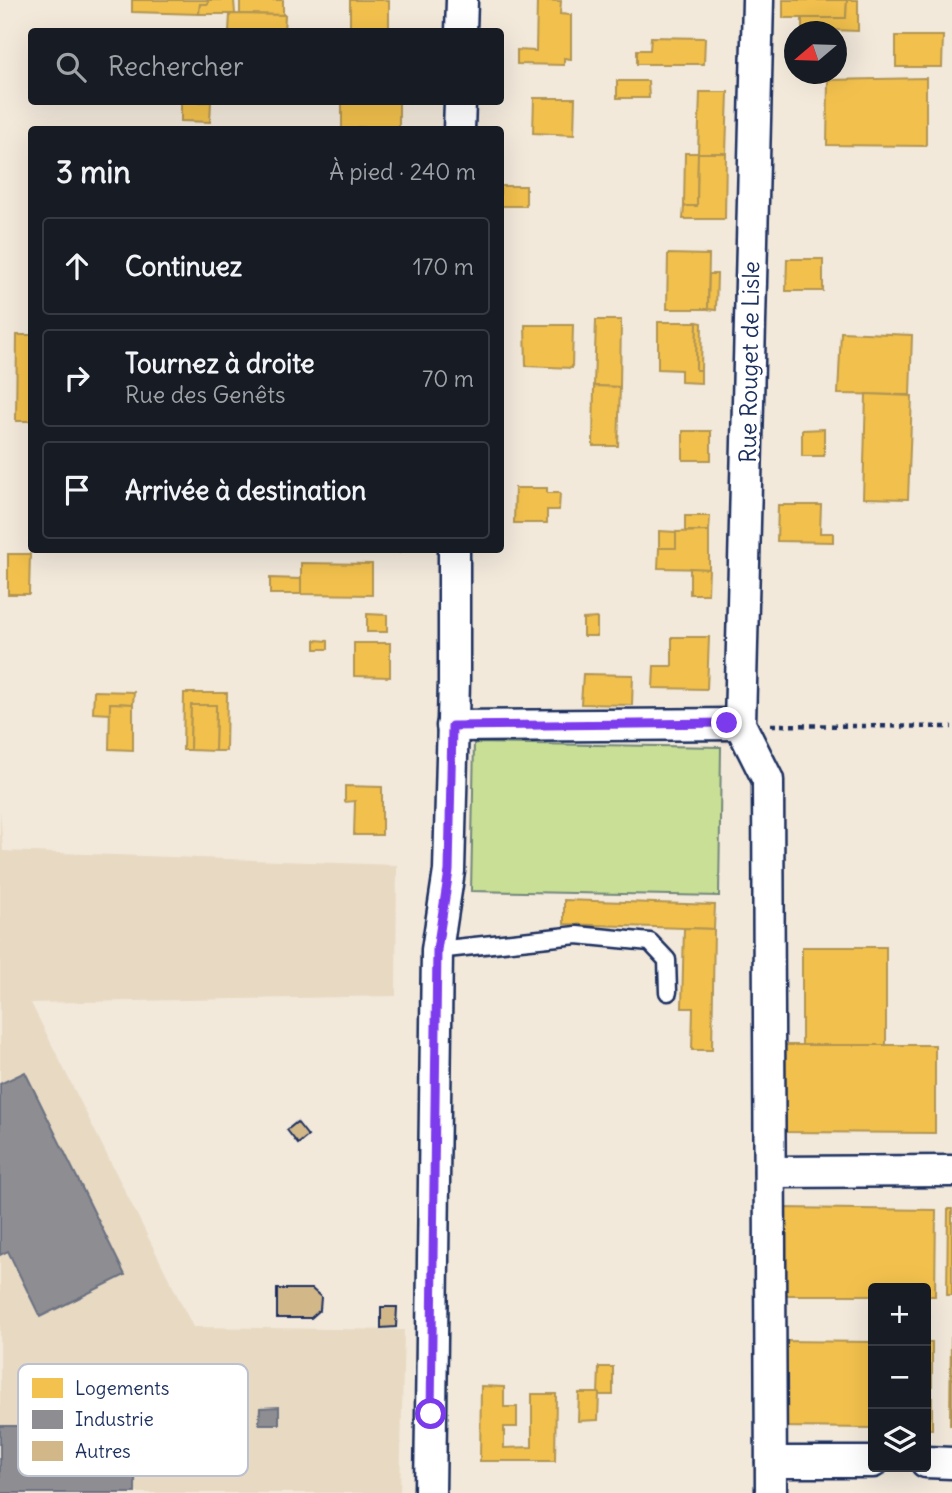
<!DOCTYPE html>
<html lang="fr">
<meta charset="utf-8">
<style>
body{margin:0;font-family:Delius,sans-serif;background:#242831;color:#f1f3f6}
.controls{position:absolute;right:21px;bottom:21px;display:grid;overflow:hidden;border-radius:7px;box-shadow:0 7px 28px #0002}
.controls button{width:63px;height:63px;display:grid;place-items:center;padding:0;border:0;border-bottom:2px solid #363941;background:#171b24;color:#f1f3f6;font:35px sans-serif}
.compass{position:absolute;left:784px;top:21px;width:63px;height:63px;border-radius:50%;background:#171b24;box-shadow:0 7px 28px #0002;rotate:251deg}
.stop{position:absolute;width:21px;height:21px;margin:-16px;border:5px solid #7c3aed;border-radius:50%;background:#fff}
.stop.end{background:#7c3aed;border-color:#fff;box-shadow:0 2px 7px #0008}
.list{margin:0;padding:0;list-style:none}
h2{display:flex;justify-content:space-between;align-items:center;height:91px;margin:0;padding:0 28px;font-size:30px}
h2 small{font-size:23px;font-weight:400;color:#9ea1a6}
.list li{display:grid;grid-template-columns:46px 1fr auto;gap:21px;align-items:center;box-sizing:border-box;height:98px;margin:0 14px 14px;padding:0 14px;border:2px solid #363941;border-radius:7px}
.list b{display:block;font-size:26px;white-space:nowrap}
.list p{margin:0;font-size:23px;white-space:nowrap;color:#9ea1a6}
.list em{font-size:23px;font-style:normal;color:#9ea1a6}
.icon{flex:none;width:38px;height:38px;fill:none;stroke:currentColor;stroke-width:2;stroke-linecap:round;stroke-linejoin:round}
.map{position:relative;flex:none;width:952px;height:1493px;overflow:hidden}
.search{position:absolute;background:#171b24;box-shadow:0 7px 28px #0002;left:28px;top:28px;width:476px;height:77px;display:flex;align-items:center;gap:18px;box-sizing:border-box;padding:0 24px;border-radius:7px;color:#9ea1a6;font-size:26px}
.panel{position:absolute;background:#171b24;box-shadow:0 7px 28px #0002;left:28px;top:126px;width:476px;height:427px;border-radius:7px}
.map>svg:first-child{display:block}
.built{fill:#e8dac2}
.green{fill:#c9df95;stroke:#72877a;stroke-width:2}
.homes{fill:#f2c14e;stroke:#b29553;stroke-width:2}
.industry{fill:#8d8d92;stroke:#6b7182;stroke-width:2}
.building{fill:#d2b788;stroke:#1b2f5e;stroke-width:2}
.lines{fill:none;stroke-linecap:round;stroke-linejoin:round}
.lane-casing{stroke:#1b2f5e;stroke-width:21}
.street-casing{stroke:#1b2f5e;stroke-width:35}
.path{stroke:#1b2f5e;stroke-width:4.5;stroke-dasharray:5 5;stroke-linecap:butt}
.lane{stroke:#fff;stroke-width:16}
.street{stroke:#fff;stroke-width:30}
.route{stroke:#7c3aed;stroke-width:9}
.labels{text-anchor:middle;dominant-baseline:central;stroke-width:7;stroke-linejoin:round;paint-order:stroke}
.street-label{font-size:23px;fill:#1b2f5e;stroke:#fff}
.key{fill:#fff;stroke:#bbc1cf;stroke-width:2}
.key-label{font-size:19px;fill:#1b2f5e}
</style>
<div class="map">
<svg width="952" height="1493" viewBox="0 0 952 1493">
<rect width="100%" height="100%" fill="#f2e9db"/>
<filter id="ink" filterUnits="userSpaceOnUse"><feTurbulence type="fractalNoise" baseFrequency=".0143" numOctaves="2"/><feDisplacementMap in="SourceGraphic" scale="14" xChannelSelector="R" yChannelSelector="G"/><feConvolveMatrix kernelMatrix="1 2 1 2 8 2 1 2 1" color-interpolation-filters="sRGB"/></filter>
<g filter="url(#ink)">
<!-- built -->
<path class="built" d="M0,810L3,851L397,865L396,996L31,1003L193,1327L404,1330L400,1493H0Z"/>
<!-- green -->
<path class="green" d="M474,743L721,747L719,896L471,891Z"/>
<!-- homes -->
<g class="homes">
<path d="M132,0H208V4H200L199,14L132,12Z"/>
<path d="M208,0H234L235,14H199L200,4H208Z"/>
<path d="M240,0H283V15L240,14Z"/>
<rect x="350" y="0" width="39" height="32"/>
<path d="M537,0L561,1L560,14L571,15V59L564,58V65L517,64V50L536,51Z"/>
<path d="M783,0H847L846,18H783Z"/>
<path d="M847,0H858V31L802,29V18H846Z"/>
<path d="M230,14L285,15L284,32H229Z"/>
<path d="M896,36H943L942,67H896Z"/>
<path d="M651,37L705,38L704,64H637V50H650Z"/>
<path d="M926,78V146L827,145L828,80Z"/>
<path d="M617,81H648L649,98H617Z"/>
<path d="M700,92H728L726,153H698Z"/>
<path d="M534,98H575L574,135L533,133Z"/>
<path d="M181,102H211L210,122L181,121Z"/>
<path d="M342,102H399V130L358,127V130H342Z"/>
<path d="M685,153H698L697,206H684Z"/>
<path d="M698,153H726L725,219H683L684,206H697Z"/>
<rect x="500" y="186" width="26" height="20"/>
<path d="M668,254L709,255L708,309H667Z"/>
<path d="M787,259H823V291H786Z"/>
<path d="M709,274H717L716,310L708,309Z"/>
<path d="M596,320H621L620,387L594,386Z"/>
<path d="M658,322H697L696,370H701V383L681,382V370L658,369Z"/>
<path d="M697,322L702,323L701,370H696Z"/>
<path d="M525,325H573L572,368L526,366Z"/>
<path d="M841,332L912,335L910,395L838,394Z"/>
<path d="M17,335H32V421H16Z"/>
<path d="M594,386L620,387L618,446H593Z"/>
<path d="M866,394L912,396L908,499L863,498Z"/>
<path d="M824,429V456H802V430Z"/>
<rect x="683" y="431" width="28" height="29"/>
<path d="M515,488H547V493H560L559,510H547V523H514Z"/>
<path d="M778,505H821L820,533H833V542L777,541Z"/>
<path d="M685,516H710L709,531H685Z"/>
<path d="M659,531L676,532V548H659Z"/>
<path d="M709,531V569L658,568L659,548H676V532Z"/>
<rect x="362" y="550" width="37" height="2"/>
<path d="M8,554H30L29,594H8Z"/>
<path d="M301,563L372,564V595L301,594Z"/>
<path d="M690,568L709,569L708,594H690Z"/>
<path d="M270,578L301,579V594H270Z"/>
<path d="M367,614L387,615V632H367Z"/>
<path d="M597,618V636H583V619Z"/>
<path d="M672,637H709L707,689L653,688L654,666H672Z"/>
<path d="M315,640L328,641V649H315Z"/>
<path d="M354,643H390V677L354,676Z"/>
<path d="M583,674L633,675L632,705L581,704Z"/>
<path d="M94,691L134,692L133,704L110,703V714L93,713Z"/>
<path d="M184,693H227L226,751H215L216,705H191L190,750H183Z"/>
<path d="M110,703L133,704V750L109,749Z"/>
<path d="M191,705H216L215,751L190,750Z"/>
<path d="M345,786L382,787V835H354L355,801L345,802Z"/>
<path d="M564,900L715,905L714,929L564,924Z"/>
<path d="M684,928L714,929L712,1050H692L693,1008H682Z"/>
<rect x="802" y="947" width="84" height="98"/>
<path d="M782,1045H935V1133L782,1132Z"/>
<path d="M782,1208L936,1210L935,1296H926V1288H873V1295H781Z"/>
<path d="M948,1209H952V1295H947Z"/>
<path d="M951,1338H952V1425H950Z"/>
<path d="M779,1341L873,1342V1428L778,1427Z"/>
<rect x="926" y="1342" width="6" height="87"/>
<path d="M599,1367H613V1395H598Z"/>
<path d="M481,1386L504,1387V1407H517V1427H504V1448L532,1447V1394H556L555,1461H480Z"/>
<path d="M579,1393H599L598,1420L578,1421Z"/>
</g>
<!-- industry -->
<g class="industry">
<path d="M25,1072L125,1275L40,1317L8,1251L0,1255V1084Z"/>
<path d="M23,1403L136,1404L135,1493H0V1426H23Z"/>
<path d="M279,1407V1424H259L260,1408Z"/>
</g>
<!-- building -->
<g class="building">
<path d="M297,1122L308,1136L298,1144L287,1130Z"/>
<path d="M277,1289H312L321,1297L320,1310L311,1318H277Z"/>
<path d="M381,1307H397L396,1327L381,1328Z"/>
</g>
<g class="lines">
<defs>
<path id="lane" d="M437,950L577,935L650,942L667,960L668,992"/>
<g id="street">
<path d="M758,0L740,724L768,780L771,1493"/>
<path d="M461,32L462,0"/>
<path d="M459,130L460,102"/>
<path d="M452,726L740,724"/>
<path d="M770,1172L952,1171"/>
<path d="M771,1462H873"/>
<path d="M926,1462L952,1463"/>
<path d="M430,1493L437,950L449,871L454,681V550"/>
</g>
</defs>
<!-- lane casing -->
<use href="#lane" class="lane-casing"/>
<!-- street casing -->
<use href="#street" class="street-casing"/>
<!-- path -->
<path class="path" d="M771,725L952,727"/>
<!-- lane -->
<use href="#lane" class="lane"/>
<!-- street -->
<use href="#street" class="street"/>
</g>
</g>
<g class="lines" filter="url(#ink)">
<!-- route -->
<path class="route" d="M431,1414L437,950L449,871L452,726L727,723"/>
</g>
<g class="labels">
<!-- street labels -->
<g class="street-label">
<text transform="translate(749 362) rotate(-89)">Rue Rouget de Lisle</text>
</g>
</g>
<!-- legend -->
<rect x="18" y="1364" width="230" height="112" rx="10" class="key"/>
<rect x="32" y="1378" width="31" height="20" fill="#f2c14e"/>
<rect x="32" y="1410" width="31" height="19" fill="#8d8d92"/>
<rect x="32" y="1441" width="31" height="20" fill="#d2b788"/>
<g class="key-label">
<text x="75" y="1395">Logements</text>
<text x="75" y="1426">Industrie</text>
<text x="75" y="1458">Autres</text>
</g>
</svg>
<div class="controls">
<button>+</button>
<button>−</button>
<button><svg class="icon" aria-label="layers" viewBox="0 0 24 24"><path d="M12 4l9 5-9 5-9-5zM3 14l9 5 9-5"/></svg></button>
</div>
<svg class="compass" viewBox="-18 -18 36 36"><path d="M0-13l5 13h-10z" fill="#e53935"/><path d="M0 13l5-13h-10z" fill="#9ea1a6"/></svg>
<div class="stop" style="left:431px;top:1414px"></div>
<div class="stop end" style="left:727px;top:723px"></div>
<div class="search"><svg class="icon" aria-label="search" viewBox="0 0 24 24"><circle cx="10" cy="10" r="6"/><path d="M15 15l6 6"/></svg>Rechercher</div>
<section class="panel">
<h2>3 min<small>À pied · 240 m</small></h2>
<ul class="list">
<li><svg class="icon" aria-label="ahead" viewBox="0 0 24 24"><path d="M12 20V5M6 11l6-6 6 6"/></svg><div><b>Continuez</b></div><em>170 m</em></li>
<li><svg class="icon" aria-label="right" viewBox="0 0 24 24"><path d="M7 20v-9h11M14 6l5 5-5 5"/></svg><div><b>Tournez à droite</b><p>Rue des Genêts</p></div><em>70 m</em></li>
<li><svg class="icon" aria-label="arrive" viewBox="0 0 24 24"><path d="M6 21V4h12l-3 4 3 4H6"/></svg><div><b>Arrivée à destination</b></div></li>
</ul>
</section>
</div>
